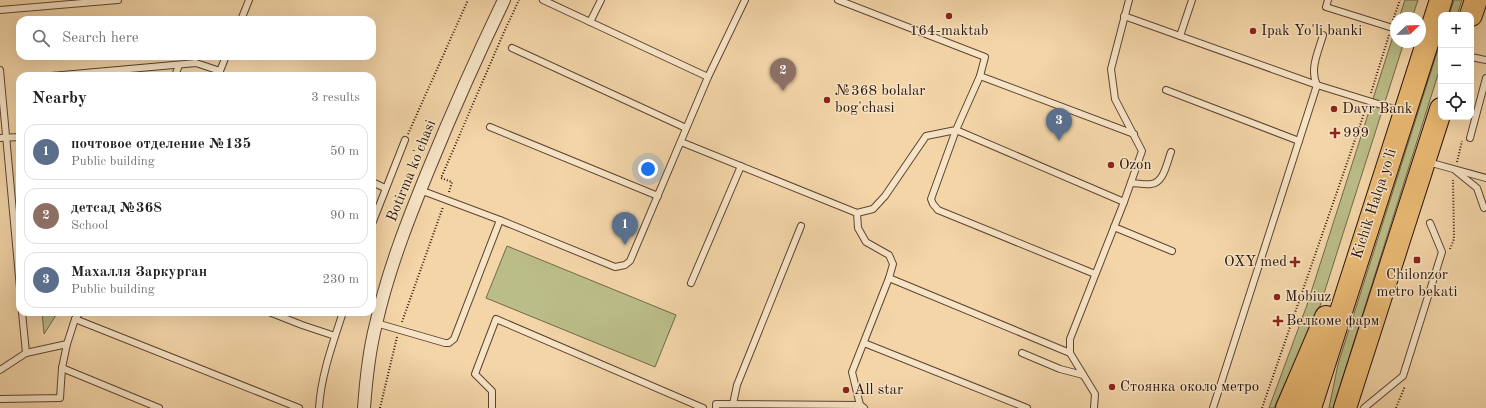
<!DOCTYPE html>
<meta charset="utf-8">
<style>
body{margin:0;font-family:"Old Standard TT",serif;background:#f2f2f2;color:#202124}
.controls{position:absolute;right:12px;top:12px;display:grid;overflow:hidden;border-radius:8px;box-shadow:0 4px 16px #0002}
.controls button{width:36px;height:36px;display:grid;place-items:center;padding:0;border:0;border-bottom:1px solid #e0e0e0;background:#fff;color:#202124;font:20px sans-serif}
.compass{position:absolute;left:1390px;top:12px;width:36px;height:36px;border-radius:50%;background:#fff;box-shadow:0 4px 16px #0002;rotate:67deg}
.you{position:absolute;left:648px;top:169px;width:14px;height:14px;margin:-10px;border:3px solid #fff;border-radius:50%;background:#1a73e8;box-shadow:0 0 0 6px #1a73e833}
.badge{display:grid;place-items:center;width:26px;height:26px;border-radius:50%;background:#0b8043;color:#fff;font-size:13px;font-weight:700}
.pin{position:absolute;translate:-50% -33px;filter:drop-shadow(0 1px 2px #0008)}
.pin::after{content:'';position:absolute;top:21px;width:14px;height:12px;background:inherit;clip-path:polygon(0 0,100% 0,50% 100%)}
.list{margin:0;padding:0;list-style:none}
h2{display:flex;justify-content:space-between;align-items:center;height:52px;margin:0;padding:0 16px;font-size:17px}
h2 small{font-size:13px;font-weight:400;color:#757577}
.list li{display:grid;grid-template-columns:26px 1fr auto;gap:12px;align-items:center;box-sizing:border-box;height:56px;margin:0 8px 8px;padding:0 8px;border:1px solid #e0e0e0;border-radius:12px}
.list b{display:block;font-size:15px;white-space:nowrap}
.list p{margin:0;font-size:13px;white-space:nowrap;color:#757577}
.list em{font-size:13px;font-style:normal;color:#757577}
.icon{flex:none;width:22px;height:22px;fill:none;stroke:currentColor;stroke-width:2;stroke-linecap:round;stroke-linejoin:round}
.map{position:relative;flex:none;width:1486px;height:408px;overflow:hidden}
.search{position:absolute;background:#fff;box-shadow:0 4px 16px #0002;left:16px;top:16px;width:360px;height:44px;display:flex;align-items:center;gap:10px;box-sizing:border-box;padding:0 14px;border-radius:12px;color:#757577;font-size:15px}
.panel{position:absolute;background:#fff;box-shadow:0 4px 16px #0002;left:16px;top:72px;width:360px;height:244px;border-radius:12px}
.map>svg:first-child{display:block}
.green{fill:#bbbd88;stroke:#72684a}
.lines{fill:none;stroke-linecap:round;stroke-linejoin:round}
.lane-casing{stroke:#5c4432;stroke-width:8}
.street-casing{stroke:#5c4432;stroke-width:14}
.highway-casing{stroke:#2a140b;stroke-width:24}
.path{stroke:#2a140b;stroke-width:2;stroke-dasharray:1 2;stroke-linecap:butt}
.lane{stroke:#f7e4c6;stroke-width:6}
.street{stroke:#f7e4c6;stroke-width:12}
.highway{stroke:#eaba74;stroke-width:22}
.poi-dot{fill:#8f2418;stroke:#f7e4c6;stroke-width:1.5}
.labels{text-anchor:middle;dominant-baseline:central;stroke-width:3;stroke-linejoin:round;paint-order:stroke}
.poi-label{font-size:15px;fill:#2a140b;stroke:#f7e4c6;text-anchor:start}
.street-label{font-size:15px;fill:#2a140b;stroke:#f7e4c6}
</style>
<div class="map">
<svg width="1486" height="408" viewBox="0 0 1486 408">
<rect width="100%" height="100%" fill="#f3d5a8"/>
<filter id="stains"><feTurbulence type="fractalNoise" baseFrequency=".005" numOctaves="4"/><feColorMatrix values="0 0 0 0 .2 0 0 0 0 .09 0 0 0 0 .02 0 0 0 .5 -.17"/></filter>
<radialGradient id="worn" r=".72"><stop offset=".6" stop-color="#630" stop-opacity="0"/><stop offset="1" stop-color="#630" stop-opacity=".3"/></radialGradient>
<!-- green -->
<g class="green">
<path d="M1405,0H1418L1412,18H1399Z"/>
<path d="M1454,0H1462L1457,15H1449Z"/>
<path d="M1396,27V42H1404L1320,306L1274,408H1269L1307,305Z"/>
<path d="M1441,40V65L1333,408H1329L1338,364Z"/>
<path d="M507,246L676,315L655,367L486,298Z"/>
<path d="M42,312H58L44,334Z"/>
</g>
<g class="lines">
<defs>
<g id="lane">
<path d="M543,0L708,77L745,0"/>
<path d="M838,0L985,57L980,76L956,130L926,136L885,196L873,209L857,213"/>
<path d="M1328,0L1326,7L1396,29"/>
<path d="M0,10L118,0"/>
<path d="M1124,16L1317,85L1401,111"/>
<path d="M241,20L249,0"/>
<path d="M590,22L601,0"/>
<path d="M1180,36L1192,0"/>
<path d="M512,48L686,128"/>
<path d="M1471,57L1486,60"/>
<path d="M0,70L20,288"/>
<path d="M51,76L196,63L220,71"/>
<path d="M175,76L179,65"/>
<path d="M218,76L226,56"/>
<path d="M980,76L1134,134"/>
<path d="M1166,90L1299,141"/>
<path d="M490,127L658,196"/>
<path d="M0,138L20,137"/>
<path d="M1470,138L1486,78"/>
<path d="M681,142L857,213L858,228L866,242L889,255L893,264L889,278L852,372L860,405L864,408"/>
<path d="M1428,162L1486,178"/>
<path d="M1456,171L1477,188L1484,208"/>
<path d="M372,182L385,188"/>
<path d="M1131,183C1137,183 1145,185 1151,184C1164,183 1167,162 1171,152"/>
<path d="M420,190L500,220L615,267L625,265L630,261L708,77"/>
<path d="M372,224L405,140"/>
<path d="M1114,227L1172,251"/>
<path d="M1095,274L938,210L933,204L931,199L956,130L1124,202"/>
<path d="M889,278L1070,353"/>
<path d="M691,283L741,166"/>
<path d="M22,312L26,353"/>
<path d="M269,312L302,325L335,336"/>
<path d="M75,319L299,408"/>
<path d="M376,323L445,343H449L454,339L500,220"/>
<path d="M864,343L1027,408"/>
<path d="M67,344L62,368L159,408"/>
<path d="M1022,353L1060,369L1083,375"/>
<path d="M0,370L26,353L67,344L75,319L80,312"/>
<path d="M0,399L60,398L62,368"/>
<path d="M733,404L737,385L801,226"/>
<path d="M319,408C321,375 333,343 343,312"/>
<path d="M492,408V391L475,374L496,319L703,408"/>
<path d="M716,408V404L860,405"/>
<path d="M1094,408L1095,394L1070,353V339L1124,202L1142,151L1115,99L1111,69L1129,0"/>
<path d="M1213,408L1317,85C1309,69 1319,50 1323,35"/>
<path d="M1364,408L1403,376L1442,252L1430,223"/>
</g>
<path id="street" d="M364,408C366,380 369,351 376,324C388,270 409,217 430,166C453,110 478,54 504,0"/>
<g id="highway">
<path d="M1471,15L1476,0"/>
<path d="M1287,408L1326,317"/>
<path d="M1310,408L1441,0"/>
<path d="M1345,408L1441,109"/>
</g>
</defs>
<!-- lane casing -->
<use href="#lane" class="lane-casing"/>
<!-- street casing -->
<use href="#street" class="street-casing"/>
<!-- highway casing -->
<use href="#highway" class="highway-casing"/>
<!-- path -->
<g class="path">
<path d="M1393,20L1400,0"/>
<path d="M1371,93L1389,35"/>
<path d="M408,134L468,0"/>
<path d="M1457,162L1462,141"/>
<path d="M449,192L452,182L441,178L504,32L519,0"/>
<path d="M1450,249L1454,239L1453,180"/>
<path d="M402,322L443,207"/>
<path d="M380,408L397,337"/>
<path d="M1262,408L1366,108"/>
<path d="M1396,408L1405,386"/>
</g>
<!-- lane -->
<use href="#lane" class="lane"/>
<!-- street -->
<use href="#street" class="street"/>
<!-- highway -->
<use href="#highway" class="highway"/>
</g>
<!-- markers -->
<g class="poi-dot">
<circle cx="949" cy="16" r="4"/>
<circle cx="1253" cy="31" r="4"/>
<circle cx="827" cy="100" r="4"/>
<circle cx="1334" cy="109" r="4"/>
<path d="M1333 127h4v4h4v4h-4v4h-4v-4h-4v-4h4z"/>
<circle cx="1111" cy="165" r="4"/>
<rect x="1413" y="256" width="8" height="8" rx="2"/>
<path d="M1293 256h4v4h4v4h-4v4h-4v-4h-4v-4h4z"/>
<circle cx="1277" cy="297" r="4"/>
<path d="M1276 315h4v4h4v4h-4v4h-4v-4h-4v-4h4z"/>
<circle cx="1112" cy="387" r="4"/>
<circle cx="846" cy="390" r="4"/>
</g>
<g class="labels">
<!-- poi labels -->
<g class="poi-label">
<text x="949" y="31" text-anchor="middle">164-maktab</text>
<text x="1261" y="31">Ipak Yo'li banki</text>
<text x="835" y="91">№368 bolalar<tspan x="835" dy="17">bog'chasi</tspan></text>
<text x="1342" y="109">Davr Bank</text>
<text x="1343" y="133">999</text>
<text x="1119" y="165">Ozon</text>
<text x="1287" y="262" text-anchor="end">OXY med</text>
<text x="1417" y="275" text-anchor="middle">Chilonzor<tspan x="1417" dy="17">metro bekati</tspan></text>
<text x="1285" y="297">Mobiuz</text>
<text x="1286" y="321">Велкоме фарм</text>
<text x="1120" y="387">Стоянка около метро</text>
<text x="854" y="390">All star</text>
</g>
<!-- street labels -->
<g class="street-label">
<text transform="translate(412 171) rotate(-68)">Botirma ko'chasi</text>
<text transform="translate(1375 204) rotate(-72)">Kichik Halqa yo'li</text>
</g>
</g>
<rect width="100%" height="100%" filter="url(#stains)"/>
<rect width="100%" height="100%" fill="url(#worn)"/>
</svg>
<div class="controls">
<button>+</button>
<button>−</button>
<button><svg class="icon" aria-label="locate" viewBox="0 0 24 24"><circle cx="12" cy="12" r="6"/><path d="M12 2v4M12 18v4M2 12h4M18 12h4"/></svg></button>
</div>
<svg class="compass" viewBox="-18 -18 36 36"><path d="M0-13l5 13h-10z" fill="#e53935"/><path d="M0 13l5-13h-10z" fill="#757577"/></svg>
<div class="you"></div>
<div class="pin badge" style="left:625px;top:245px;background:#5c6f8a">1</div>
<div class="pin badge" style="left:783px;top:91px;background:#8d6e63">2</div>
<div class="pin badge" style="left:1059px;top:141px;background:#5c6f8a">3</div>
<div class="search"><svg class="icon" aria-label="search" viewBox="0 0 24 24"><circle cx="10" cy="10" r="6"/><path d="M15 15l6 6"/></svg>Search here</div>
<section class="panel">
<h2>Nearby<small>3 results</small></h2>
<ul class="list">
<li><span class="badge" style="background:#5c6f8a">1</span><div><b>почтовое отделение №135</b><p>Public building</p></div><em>50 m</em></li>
<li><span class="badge" style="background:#8d6e63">2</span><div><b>детсад №368</b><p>School</p></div><em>90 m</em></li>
<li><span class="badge" style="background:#5c6f8a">3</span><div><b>Махалля Заркурган</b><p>Public building</p></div><em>230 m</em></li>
</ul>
</section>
</div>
